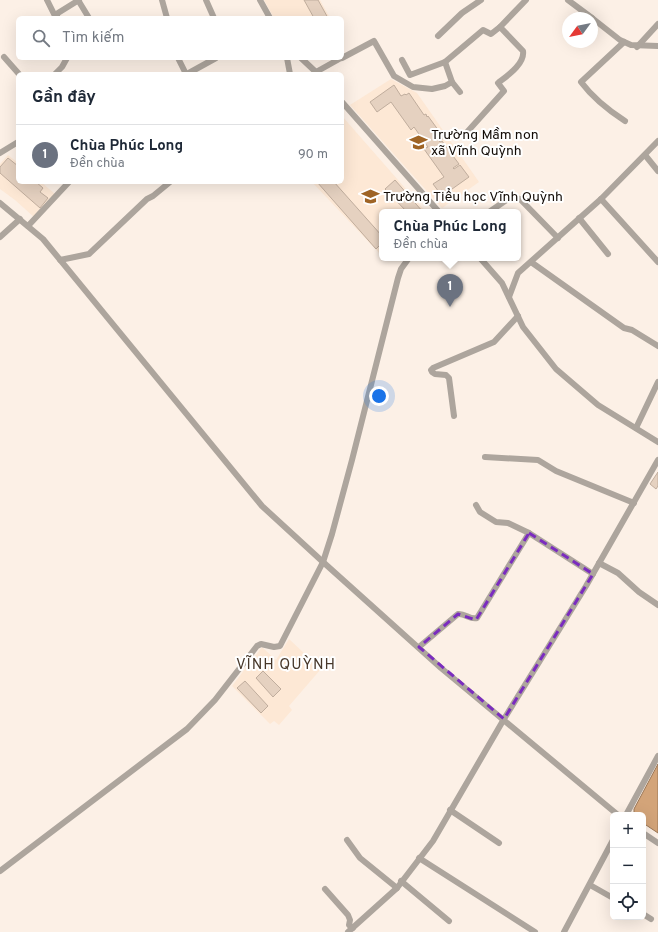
<!DOCTYPE html>
<html lang="vi">
<meta charset="utf-8">
<style>
body{margin:0;font-family:Overpass,sans-serif;background:#f6f6f7;color:#1f2937}
.controls{position:absolute;right:12px;bottom:12px;display:grid;overflow:hidden;border-radius:6px;box-shadow:0 4px 16px #0002}
.controls button{width:36px;height:36px;display:grid;place-items:center;padding:0;border:0;border-bottom:1px solid #e0e1e3;background:#fff;color:#1f2937;font:20px sans-serif}
.compass{position:absolute;left:562px;top:12px;width:36px;height:36px;border-radius:50%;background:#fff;box-shadow:0 4px 16px #0002;rotate:237deg}
.you{position:absolute;left:379px;top:396px;width:14px;height:14px;margin:-10px;border:3px solid #fff;border-radius:50%;background:#1a73e8;box-shadow:0 0 0 6px #1a73e833}
.badge{display:grid;place-items:center;width:26px;height:26px;border-radius:50%;background:#111827;color:#fff;font-size:13px;font-weight:700}
.pin{position:absolute;translate:-50% -33px;filter:drop-shadow(0 1px 2px #0008)}
.pin::after{content:'';position:absolute;top:21px;width:14px;height:12px;background:inherit;clip-path:polygon(0 0,100% 0,50% 100%)}
.popup{position:absolute;left:379px;top:209px;width:142px;height:52px;box-sizing:border-box;display:grid;place-content:center;border-radius:6px;background:#fff;filter:drop-shadow(0 1px 3px #0005);font-size:13px;white-space:nowrap;color:#747a83}
.popup b{font-size:15px;color:#1f2937}
.popup::after{content:'';position:absolute;left:50%;top:100%;margin-left:-8px;border:8px solid transparent;border-top-color:#fff}
.list{margin:0;padding:0;list-style:none}
h2{display:flex;justify-content:space-between;align-items:center;height:52px;margin:0;padding:0 16px;font-size:17px}
h2 small{font-size:13px;font-weight:400;color:#747a83}
.list li{display:grid;grid-template-columns:26px 1fr auto;gap:12px;align-items:center;box-sizing:border-box;height:60px;padding:0 16px;border-top:1px solid #e0e1e3}
.list b{display:block;font-size:15px;white-space:nowrap}
.list p{margin:0;font-size:13px;white-space:nowrap;color:#747a83}
.list em{font-size:13px;font-style:normal;color:#747a83}
.icon{flex:none;width:22px;height:22px;fill:none;stroke:currentColor;stroke-width:2;stroke-linecap:round;stroke-linejoin:round}
.map{position:relative;flex:none;width:658px;height:932px;overflow:hidden}
.search{position:absolute;background:#fff;box-shadow:0 4px 16px #0002;left:16px;top:16px;width:328px;height:44px;display:flex;align-items:center;gap:10px;box-sizing:border-box;padding:0 14px;border-radius:6px;color:#747a83;font-size:15px}
.panel{position:absolute;background:#fff;box-shadow:0 4px 16px #0002;left:16px;top:72px;width:328px;height:112px;border-radius:6px}
.map>svg:first-child{display:block}
.built{fill:#fde8d5}
.water{fill:#d3a479;stroke:#997656}
.building{fill:#e5d1c0;stroke:#c0ad9d}
.lines{fill:none;stroke-linecap:round;stroke-linejoin:round}
.street{stroke:#ada59d;stroke-width:6}
.marked{fill:none;stroke:#7b2cbf;stroke-width:3;stroke-dasharray:8 5;stroke-linejoin:round}
.labels{text-anchor:middle;dominant-baseline:central;stroke-width:4;stroke-linejoin:round;paint-order:stroke}
.poi-label{font-size:14px;fill:#120b06;stroke:#fff;text-anchor:start}
.neighbourhood-label{font-size:15px;letter-spacing:1px;fill:#473729;stroke:#fff}
</style>
<div class="map">
<svg width="658" height="932" viewBox="0 0 658 932">
<rect width="100%" height="100%" fill="#fcf0e6"/>
<!-- built -->
<g class="built">
<path d="M264,0H320L330,18H274Z"/>
<path d="M391,79L417,93L479,182L442,208L350,105Z"/>
<path d="M342,116L426,212H382V256L312,182H342Z"/>
<path d="M8,155L18,163V182H41L55,194L34,217L15,200L0,189V164Z"/>
<path d="M289,639L321,669L289,706L292,710L279,725L274,721L270,724L232,686L262,647L276,660Z"/>
</g>
<!-- water -->
<path class="water" d="M658,764V833L643,823V815H634V809Z"/>
<!-- building -->
<g class="building">
<path d="M304,0H318L328,18H314Z"/>
<path d="M394,85L401,96L405,94L406,95L409,93L424,115L426,114L427,117L428,116L444,138L439,141L440,142L442,141L459,164L453,168L454,169L460,165L469,177L445,194L442,190L439,192L433,184L444,177L424,149L428,147L414,127L411,130L391,102L377,112L370,102Z"/>
<path d="M8,158L18,166L17,169L18,170V182H36L43,188L40,192L48,198L40,208L0,173V167Z"/>
<path d="M395,180L423,212H407L385,189Z"/>
<path d="M317,182H334L382,236V243L376,249Z"/>
<path d="M658,472V486L656,489L650,484Z"/>
<path d="M263,671L281,689L273,697L256,678Z"/>
<path d="M245,681L268,706L261,713L237,688Z"/>
</g>
<g class="lines">
<!-- street -->
<g class="street">
<path d="M47,0L56,18"/>
<path d="M78,0L89,18"/>
<path d="M162,0L167,18"/>
<path d="M206,0L214,18"/>
<path d="M260,0L270,18"/>
<path d="M568,0L592,18"/>
<path d="M56,18L58,13L79,0"/>
<path d="M592,18L620,40L631,45L658,46"/>
<path d="M438,36L462,13L481,0"/>
<path d="M624,42L581,82C593,98 608,110 625,121"/>
<path d="M637,47L658,24"/>
<path d="M4,57L19,74"/>
<path d="M178,58L186,74"/>
<path d="M287,58L290,74"/>
<path d="M301,58L318,74"/>
<path d="M342,58L374,41L394,76L413,87L432,89L445,86L452,82L460,92"/>
<path d="M402,60L410,75L445,62L483,30L491,34L500,27"/>
<path d="M445,62L452,82"/>
<path d="M316,72L341,58"/>
<path d="M55,74L62,67L67,58"/>
<path d="M187,74L216,58"/>
<path d="M342,102L439,212"/>
<path d="M468,131L504,91L498,83C507,76 525,64 523,51L500,27L526,0"/>
<path d="M0,153L18,142"/>
<path d="M645,155L658,171"/>
<path d="M601,199L658,262"/>
<path d="M0,203L43,239L262,506L323,562L441,668L618,815"/>
<path d="M489,212L511,197L520,199L558,238"/>
<path d="M579,218L608,254"/>
<path d="M28,226L69,182"/>
<path d="M0,237L20,219"/>
<path d="M480,258L502,283L523,327L556,369L598,405L658,442"/>
<path d="M60,260L89,254L147,199L153,196L170,182"/>
<path d="M531,262L624,328L632,330L658,346"/>
<path d="M509,297L518,273L601,199L658,141"/>
<path d="M454,416L449,378L446,375L435,374L432,372L431,370L433,368L494,342L518,316"/>
<path d="M636,428L658,382"/>
<path d="M485,457L538,460L556,471L634,503"/>
<path d="M476,505L480,512L496,522L508,523L529,533L593,574"/>
<path d="M599,563L618,573L639,592L658,605"/>
<path d="M419,647L458,614C465,613 470,620 477,618L529,533"/>
<path d="M450,810L499,843"/>
<path d="M626,815L658,756"/>
<path d="M643,833L658,843"/>
<path d="M347,840L360,858L397,888"/>
<path d="M419,858L535,932"/>
<path d="M0,871L187,729L215,700L257,646L261,644L274,647L280,646L323,562L332,534L352,460L398,278L401,269L409,258"/>
<path d="M401,881L449,921"/>
<path d="M590,885L613,898"/>
<path d="M325,889L348,915L350,920L349,925L353,928"/>
<path d="M643,914L651,919"/>
<path d="M348,932L397,888L433,841L504,719L586,586L658,460"/>
<path d="M564,932L613,840"/>
</g>
</g>
<!-- marked area -->
<path class="marked" d="M529,533L593,574L504,719L419,647L458,614L476,620Z"/>
<!-- icons -->
<defs>
<symbol id="school-bare" viewBox="-9 -9 18 18"><path d="M0-5L7-2L0 1L-7-2ZM-4 1L0 2.5L4 1V4Q0 6-4 4Z" fill="#9f6425" stroke="#fff" stroke-width="2.5" paint-order="stroke"/></symbol>
</defs>
<g fill-rule="evenodd">
<use href="#school-bare" x="406" y="130" width="25" height="25"/>
<use href="#school-bare" x="358" y="184" width="25" height="25"/>
</g>
<g class="labels">
<!-- poi labels -->
<g class="poi-label">
<text x="431" y="135">Trường Mầm non<tspan x="431" dy="16">xã Vĩnh Quỳnh</tspan></text>
<text x="383" y="197">Trường Tiểu học Vĩnh Quỳnh</text>
</g>
<!-- neighbourhood labels -->
<g class="neighbourhood-label">
<text x="286" y="665">VĨNH QUỲNH</text>
</g>
</g>
</svg>
<div class="controls">
<button>+</button>
<button>−</button>
<button><svg class="icon" aria-label="locate" viewBox="0 0 24 24"><circle cx="12" cy="12" r="6"/><path d="M12 2v4M12 18v4M2 12h4M18 12h4"/></svg></button>
</div>
<svg class="compass" viewBox="-18 -18 36 36"><path d="M0-13l5 13h-10z" fill="#e53935"/><path d="M0 13l5-13h-10z" fill="#747a83"/></svg>
<div class="you"></div>
<div class="pin badge" style="left:450px;top:307px;background:#6b7280">1</div>
<div class="popup"><b>Chùa Phúc Long</b>Đền chùa</div>
<div class="search"><svg class="icon" aria-label="search" viewBox="0 0 24 24"><circle cx="10" cy="10" r="6"/><path d="M15 15l6 6"/></svg>Tìm kiếm</div>
<section class="panel">
<h2>Gần đây<small></small></h2>
<ul class="list">
<li><span class="badge" style="background:#6b7280">1</span><div><b>Chùa Phúc Long</b><p>Đền chùa</p></div><em>90 m</em></li>
</ul>
</section>
</div>
